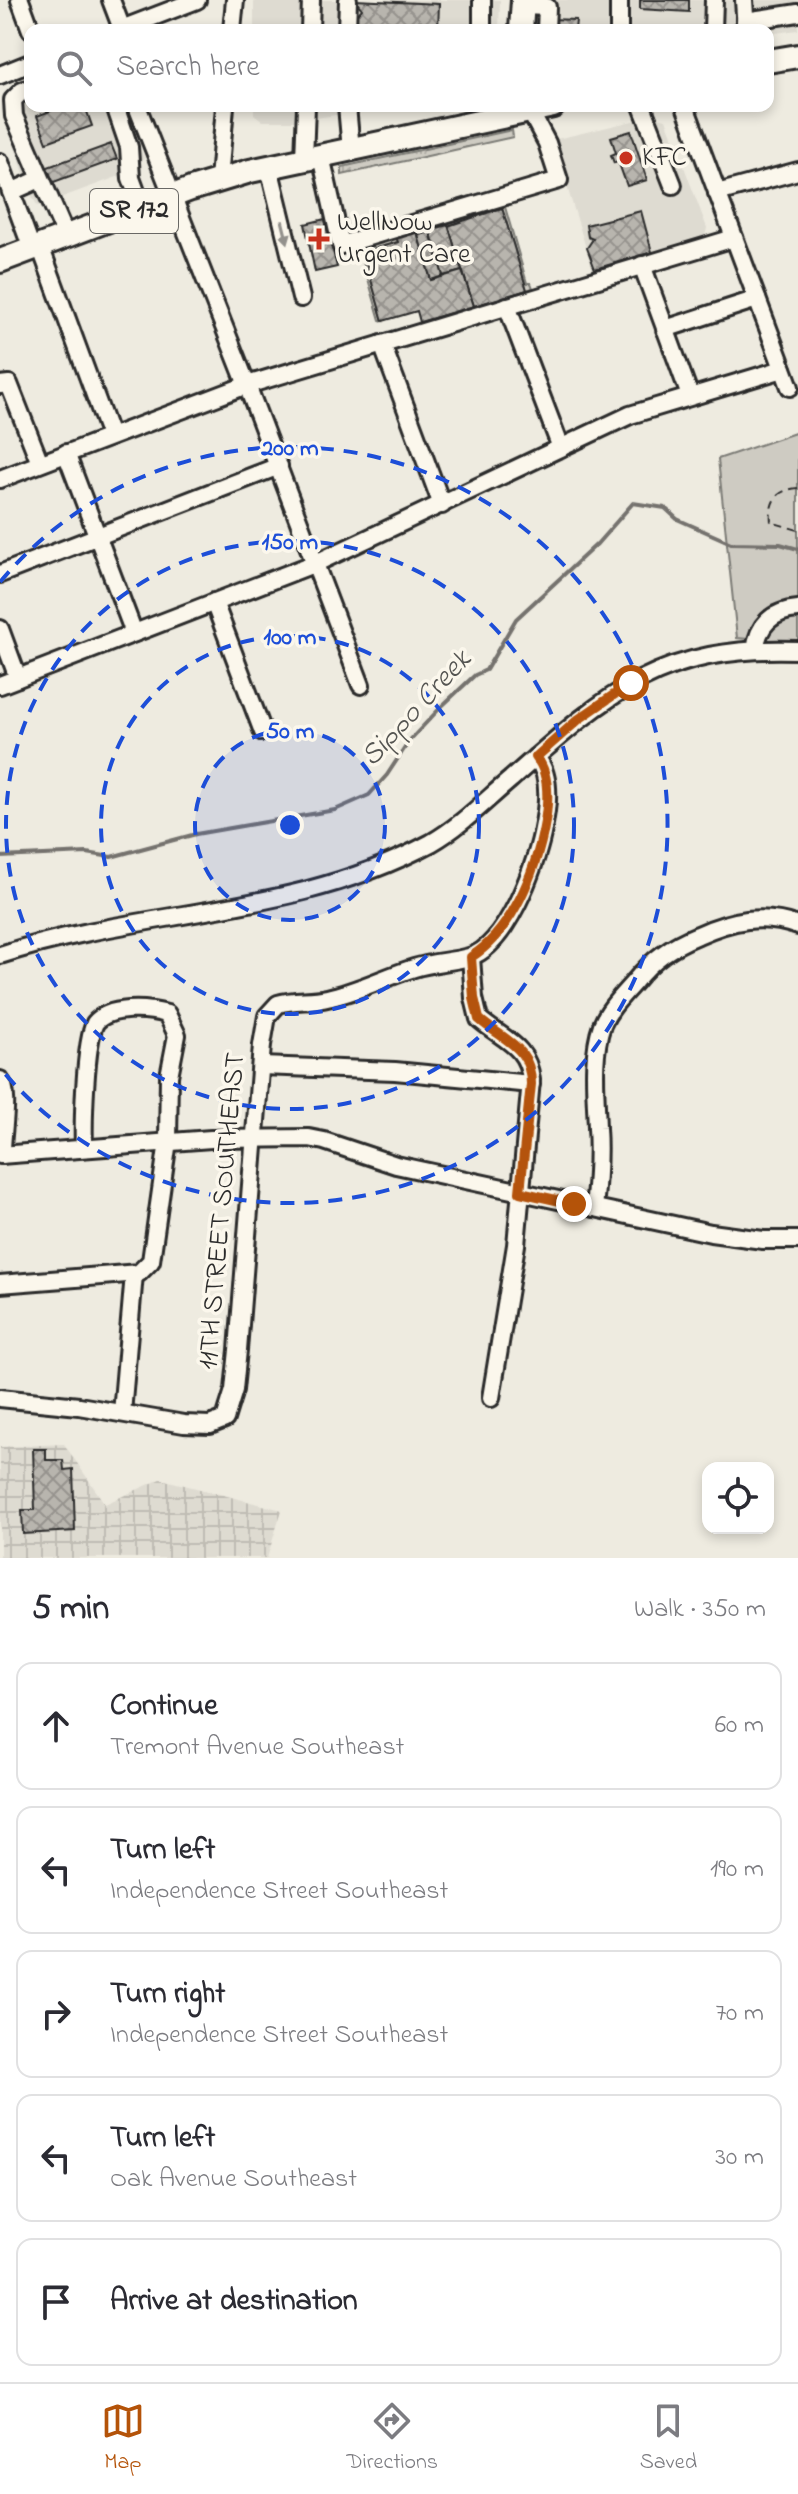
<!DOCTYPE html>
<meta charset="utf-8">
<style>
body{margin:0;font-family:"Indie Flower",sans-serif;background:#f7f7f7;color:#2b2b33}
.controls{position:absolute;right:24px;bottom:24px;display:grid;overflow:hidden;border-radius:16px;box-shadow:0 4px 12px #0003}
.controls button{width:72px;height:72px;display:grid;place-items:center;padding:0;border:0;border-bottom:2px solid #e1e1e2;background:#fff;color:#2b2b33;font:40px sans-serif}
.stop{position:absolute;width:24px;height:24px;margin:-18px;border:6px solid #b45309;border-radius:50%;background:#fff}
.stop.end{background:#b45309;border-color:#fff;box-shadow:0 2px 8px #0008}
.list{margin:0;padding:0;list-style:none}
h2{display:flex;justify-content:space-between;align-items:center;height:104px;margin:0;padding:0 32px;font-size:34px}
h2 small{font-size:26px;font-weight:400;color:#7c7c81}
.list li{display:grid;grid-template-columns:52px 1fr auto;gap:24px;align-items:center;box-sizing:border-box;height:128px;margin:0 16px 16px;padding:0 16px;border:2px solid #e1e1e2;border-radius:16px}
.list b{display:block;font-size:30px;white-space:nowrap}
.list p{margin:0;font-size:26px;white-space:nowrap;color:#7c7c81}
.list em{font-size:26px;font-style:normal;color:#7c7c81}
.icon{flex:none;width:44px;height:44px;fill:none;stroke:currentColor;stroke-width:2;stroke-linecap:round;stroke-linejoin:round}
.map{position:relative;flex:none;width:798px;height:1558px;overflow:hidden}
.search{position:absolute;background:#fff;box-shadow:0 4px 12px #0003;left:24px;right:24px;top:24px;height:88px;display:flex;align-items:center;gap:20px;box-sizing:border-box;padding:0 28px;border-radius:16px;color:#7c7c81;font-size:30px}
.sheet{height:824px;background:#fff}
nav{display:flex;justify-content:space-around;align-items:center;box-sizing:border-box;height:112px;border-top:2px solid #e1e1e2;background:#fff;font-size:22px;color:#7c7c81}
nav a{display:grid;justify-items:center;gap:4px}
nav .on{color:#b45309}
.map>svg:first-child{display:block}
.built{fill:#dedbd1}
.industrial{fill:url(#industrial-grid)}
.grass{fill:url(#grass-tufts);stroke:#7c7b76;stroke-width:2}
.park{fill:#cecbc2;stroke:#7c7b76;stroke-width:2}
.garden{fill:url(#garden-furrows);stroke:#7c7b76;stroke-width:2}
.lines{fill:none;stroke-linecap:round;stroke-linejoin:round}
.stream{stroke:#74726e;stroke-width:4}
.building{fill:url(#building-cross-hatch);stroke:#2b2b2b;stroke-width:2}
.minor-casing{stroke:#2b2b2b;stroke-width:22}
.major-casing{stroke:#2b2b2b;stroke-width:28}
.path{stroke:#2b2b2b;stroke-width:2;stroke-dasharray:8 6;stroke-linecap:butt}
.minor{stroke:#fbf7ec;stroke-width:16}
.major{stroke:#fbf7ec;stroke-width:22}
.oneway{fill:#93918c}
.route{stroke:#b45309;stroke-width:10}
.ring{fill:none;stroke:#1d4ed8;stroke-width:4;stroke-dasharray:14 10}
.poi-dot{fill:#c8321e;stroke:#fbf7ec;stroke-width:3}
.labels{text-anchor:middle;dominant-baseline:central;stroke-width:7;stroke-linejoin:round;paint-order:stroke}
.shield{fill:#fbf7ec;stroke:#696865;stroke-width:2}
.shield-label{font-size:26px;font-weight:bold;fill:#2b2b2b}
.poi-label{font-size:28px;fill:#2b2b2b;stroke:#fbf7ec;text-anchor:start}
.street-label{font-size:28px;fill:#2b2b2b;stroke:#fbf7ec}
.water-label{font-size:30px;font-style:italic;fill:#555552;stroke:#fbf7ec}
.centre{fill:#1d4ed8;stroke:#fbf7ec;stroke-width:4}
.ring-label{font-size:24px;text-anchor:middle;font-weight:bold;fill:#1d4ed8;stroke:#fbf7ec;stroke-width:7;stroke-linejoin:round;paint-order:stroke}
</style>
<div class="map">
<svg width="798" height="1558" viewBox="0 0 798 1558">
<defs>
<pattern id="industrial-grid" width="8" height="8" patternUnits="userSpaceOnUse" patternTransform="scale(2)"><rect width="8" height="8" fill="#dedbd1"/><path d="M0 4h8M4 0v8" fill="none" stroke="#bfbcb4"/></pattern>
<pattern id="grass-tufts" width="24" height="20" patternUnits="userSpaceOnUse" patternTransform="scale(2)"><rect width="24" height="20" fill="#cecbc2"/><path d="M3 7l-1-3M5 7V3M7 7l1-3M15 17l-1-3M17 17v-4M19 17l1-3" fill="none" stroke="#b1aea7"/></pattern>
<pattern id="garden-furrows" width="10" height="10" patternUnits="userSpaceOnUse" patternTransform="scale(2)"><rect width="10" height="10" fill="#cecbc2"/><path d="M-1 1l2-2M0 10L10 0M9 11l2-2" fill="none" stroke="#b1aea7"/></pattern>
<pattern id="building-cross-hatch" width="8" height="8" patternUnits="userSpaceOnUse" patternTransform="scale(2)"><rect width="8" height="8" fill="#b8b5ae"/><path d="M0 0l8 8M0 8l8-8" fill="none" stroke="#96938e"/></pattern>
</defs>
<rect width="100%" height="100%" fill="#eeebe0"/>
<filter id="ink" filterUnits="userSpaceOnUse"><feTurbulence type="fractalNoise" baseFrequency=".0125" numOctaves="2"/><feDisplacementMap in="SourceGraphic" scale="16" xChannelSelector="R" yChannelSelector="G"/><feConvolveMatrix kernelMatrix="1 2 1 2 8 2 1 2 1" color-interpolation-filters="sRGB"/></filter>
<g filter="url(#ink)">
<!-- built -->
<g class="built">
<path d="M254,0H500L499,30H254Z"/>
<path d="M544,0H798V30L768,34V30H541Z"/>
<path d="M30,81V106H124L144,158L136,170L38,206L32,197L2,109L6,101Z"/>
<path d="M254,106H395L296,121H263L254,114Z"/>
<path d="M654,116L666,119L707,228L705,236L593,271L554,144L557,139Z"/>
</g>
<!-- industrial -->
<path class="industrial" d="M64,1444L105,1504L161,1479L282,1510L267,1558H0V1447Z"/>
<!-- grass -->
<g class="grass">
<path d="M512,130L513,137L342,175V167Z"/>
<path d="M396,237L398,242L363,252L383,321L380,320L359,248Z"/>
</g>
<!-- park -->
<path class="park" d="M798,432V643L737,638L718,459Z"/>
<!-- garden -->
<g class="garden">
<path d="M505,207L527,283H531L533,288L527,290L502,208Z"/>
<path d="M496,208L473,218L418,235L417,231Z"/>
</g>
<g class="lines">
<!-- stream -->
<path class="stream" d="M0,857L87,853L111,857L196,834L335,810L369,795L387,775L410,740L442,706L475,675L486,670L516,619L597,544L633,503L665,508L677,519L731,543L780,544L798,549"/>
</g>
<!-- building -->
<g class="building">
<path d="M355,0L439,4L438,30H355V17L362,9Z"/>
<path d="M640,0H689V12L640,9Z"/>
<path d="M551,19L576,20L575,30H551Z"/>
<path d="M63,106H85L92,126L47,142L37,116Z"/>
<path d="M631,131L647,180L627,186L618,161L614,163L611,155L616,153L611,137Z"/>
<path d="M111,144L117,159L51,183L45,168Z"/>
<path d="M502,208L527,290L474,306L448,226Z"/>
<path d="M641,211L652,252L595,269L587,248L593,239L588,237L586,225Z"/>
<path d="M325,219L337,267L315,272L305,224Z"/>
<path d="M448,225L462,271L443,276L430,230Z"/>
<path d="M417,231L431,280L462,271L474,306L420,322L417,311L383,321L363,252L398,242L396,237Z"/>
<path d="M430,232L443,276L431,280L418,235Z"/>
<path d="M33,1449H46V1460H63L64,1470L73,1469L75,1531L23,1534L22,1510H35Z"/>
</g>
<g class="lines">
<defs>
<g id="minor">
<path d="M20,0L31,30"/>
<path d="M111,0L122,29"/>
<path d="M619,0V30"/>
<path d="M744,0L746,30"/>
<path d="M523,6L547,7L546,30"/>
<path d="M745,21L798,13"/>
<path d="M119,30L197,0"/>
<path d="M232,30L235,0"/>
<path d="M310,30L311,0"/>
<path d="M347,30L348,0"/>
<path d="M482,30V0"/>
<path d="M713,30L714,0"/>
<path d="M0,75L30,63"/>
<path d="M30,88L22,91L13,100L14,116L66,236"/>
<path d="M115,106L129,147L131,178L142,208"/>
<path d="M137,106L247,385L361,685"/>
<path d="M347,106L351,150"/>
<path d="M642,106L673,185"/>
<path d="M685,106L790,387"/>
<path d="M321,156L341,245L559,180L547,143L530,111"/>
<path d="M304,159L306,106"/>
<path d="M0,162L32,249"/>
<path d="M269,167L301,298"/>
<path d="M219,180L225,106"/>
<path d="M11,192L40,179"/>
<path d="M717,193L798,171"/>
<path d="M40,246L110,436"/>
<path d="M642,265L690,396"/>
<path d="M507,306L561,448"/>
<path d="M665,329L757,299"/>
<path d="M382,344L442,505"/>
<path d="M0,385L9,384L40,463"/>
<path d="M66,453L134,633"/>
<path d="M0,479L247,385L734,238"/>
<path d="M0,574L279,466"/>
<path d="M214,602L263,732"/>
<path d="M0,629L18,678"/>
<path d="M755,650C758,625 772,611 798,609"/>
<path d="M0,685L316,563L630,415L783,369"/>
<path d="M0,955C144,908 293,917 431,843C461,826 485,801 511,779C608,693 660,645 798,650"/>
<path d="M471,957L474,998L479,1019C503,1040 528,1045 531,1080L516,1245L491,1398"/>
<path d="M261,1066L395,1071L531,1084"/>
<path d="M0,1080C11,1093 1,1135 2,1155"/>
<path d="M0,1155L211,1139L309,1138L324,1141L396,1165L711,1233L763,1240H798"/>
<path d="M594,1208C597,1181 599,1155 597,1128C596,1096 591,1056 602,1025C609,1008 623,995 635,981C653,959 671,946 698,935C731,920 763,913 798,926"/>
<path d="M0,1284L139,1273L151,1261L168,1141L169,1076L177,1035L167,1014C147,1008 109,1006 95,1023C85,1043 83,1123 84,1148"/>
<path d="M0,1398L79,1406L184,1424L210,1425L225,1419L234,1390L238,1350L262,1045L267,1016L278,1004C294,999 311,1002 327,998C357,992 385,977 414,968C432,962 451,962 469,957C506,947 535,867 542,834C547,810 553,777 536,757"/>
<path d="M122,1413L134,1274"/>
</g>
<g id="major">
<path d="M521,30L523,0"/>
<path d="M768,61L798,56"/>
<path d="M0,261L191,189L250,171L553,106"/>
</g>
</defs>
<!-- minor casing -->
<use href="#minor" class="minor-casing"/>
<!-- major casing -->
<use href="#major" class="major-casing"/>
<!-- path -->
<path class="path" d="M798,488C776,490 769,501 771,522L798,530"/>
<!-- minor -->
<use href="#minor" class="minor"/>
<!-- major -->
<use href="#major" class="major"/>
</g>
<!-- one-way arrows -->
<defs><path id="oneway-solid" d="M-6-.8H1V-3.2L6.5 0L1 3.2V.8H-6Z" transform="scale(2)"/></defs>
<use class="oneway" href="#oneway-solid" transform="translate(285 232) rotate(76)"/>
</g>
<g class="lines" filter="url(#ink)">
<!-- route -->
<path class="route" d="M574,1204L520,1192L531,1084C531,1046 504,1041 479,1019L474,998L471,957C490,945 505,926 516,906C535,873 563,789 536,757L579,719L631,683"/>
</g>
<!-- distance rings -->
<circle cx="290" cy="825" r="95" fill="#1d4ed8" fill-opacity=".12"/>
<g class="ring">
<circle cx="290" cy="825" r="95"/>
<circle cx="290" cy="825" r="189"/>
<circle cx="290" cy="825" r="284"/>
<path d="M0 582A378 378 0 1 1 0 1068"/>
</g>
<!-- markers -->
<g class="poi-dot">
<circle cx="626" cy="158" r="8"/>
<path d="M315 227h8v8h8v8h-8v8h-8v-8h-8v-8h8z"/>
</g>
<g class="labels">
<!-- shield labels -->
<rect class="shield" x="90" y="189" width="88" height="44" rx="6"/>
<g class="shield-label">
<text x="134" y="211">SR 172</text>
</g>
<!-- poi labels -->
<g class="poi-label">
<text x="642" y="158">KFC</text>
<text x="337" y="223">WellNow<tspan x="337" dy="32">Urgent Care</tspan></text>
</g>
<!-- street labels -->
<g class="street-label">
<text transform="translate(223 1211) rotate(-85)">11TH STREET SOUTHEAST</text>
</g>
<!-- water labels -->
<g class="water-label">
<text transform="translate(417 709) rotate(-47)">Sippo Creek</text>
</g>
</g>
<circle cx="290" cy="825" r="12" class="centre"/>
<g class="ring-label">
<text x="290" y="455">200 m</text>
<text x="290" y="549">150 m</text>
<text x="290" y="644">100 m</text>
<text x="290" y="738">50 m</text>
</g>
</svg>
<div class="controls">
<button><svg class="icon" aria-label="locate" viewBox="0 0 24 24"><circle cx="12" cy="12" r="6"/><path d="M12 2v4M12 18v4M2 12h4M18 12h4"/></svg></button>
</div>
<div class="stop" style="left:631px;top:683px"></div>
<div class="stop end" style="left:574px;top:1204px"></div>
<div class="search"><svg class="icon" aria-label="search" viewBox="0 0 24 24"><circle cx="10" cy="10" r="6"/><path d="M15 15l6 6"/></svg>Search here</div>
</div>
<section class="sheet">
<h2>5 min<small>Walk · 350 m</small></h2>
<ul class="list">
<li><svg class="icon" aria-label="ahead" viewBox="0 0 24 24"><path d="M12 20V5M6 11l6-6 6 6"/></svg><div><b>Continue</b><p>Tremont Avenue Southeast</p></div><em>60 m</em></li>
<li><svg class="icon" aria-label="left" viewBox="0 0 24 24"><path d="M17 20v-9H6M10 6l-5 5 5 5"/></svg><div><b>Turn left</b><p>Independence Street Southeast</p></div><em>190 m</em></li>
<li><svg class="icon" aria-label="right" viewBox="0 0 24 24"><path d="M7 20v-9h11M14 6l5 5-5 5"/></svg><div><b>Turn right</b><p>Independence Street Southeast</p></div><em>70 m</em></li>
<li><svg class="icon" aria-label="left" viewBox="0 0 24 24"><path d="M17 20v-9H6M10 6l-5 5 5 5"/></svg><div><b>Turn left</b><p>Oak Avenue Southeast</p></div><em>30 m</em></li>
<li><svg class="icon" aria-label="arrive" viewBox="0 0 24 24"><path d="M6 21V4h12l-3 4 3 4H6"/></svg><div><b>Arrive at destination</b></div></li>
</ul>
</section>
<nav>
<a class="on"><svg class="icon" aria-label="map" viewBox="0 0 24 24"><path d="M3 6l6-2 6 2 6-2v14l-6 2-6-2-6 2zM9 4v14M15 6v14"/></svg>Map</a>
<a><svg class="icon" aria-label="directions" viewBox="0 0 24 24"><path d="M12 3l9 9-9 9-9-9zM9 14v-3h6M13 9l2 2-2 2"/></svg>Directions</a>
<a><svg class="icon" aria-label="saved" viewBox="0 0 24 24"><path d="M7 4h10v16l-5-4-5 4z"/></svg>Saved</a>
</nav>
